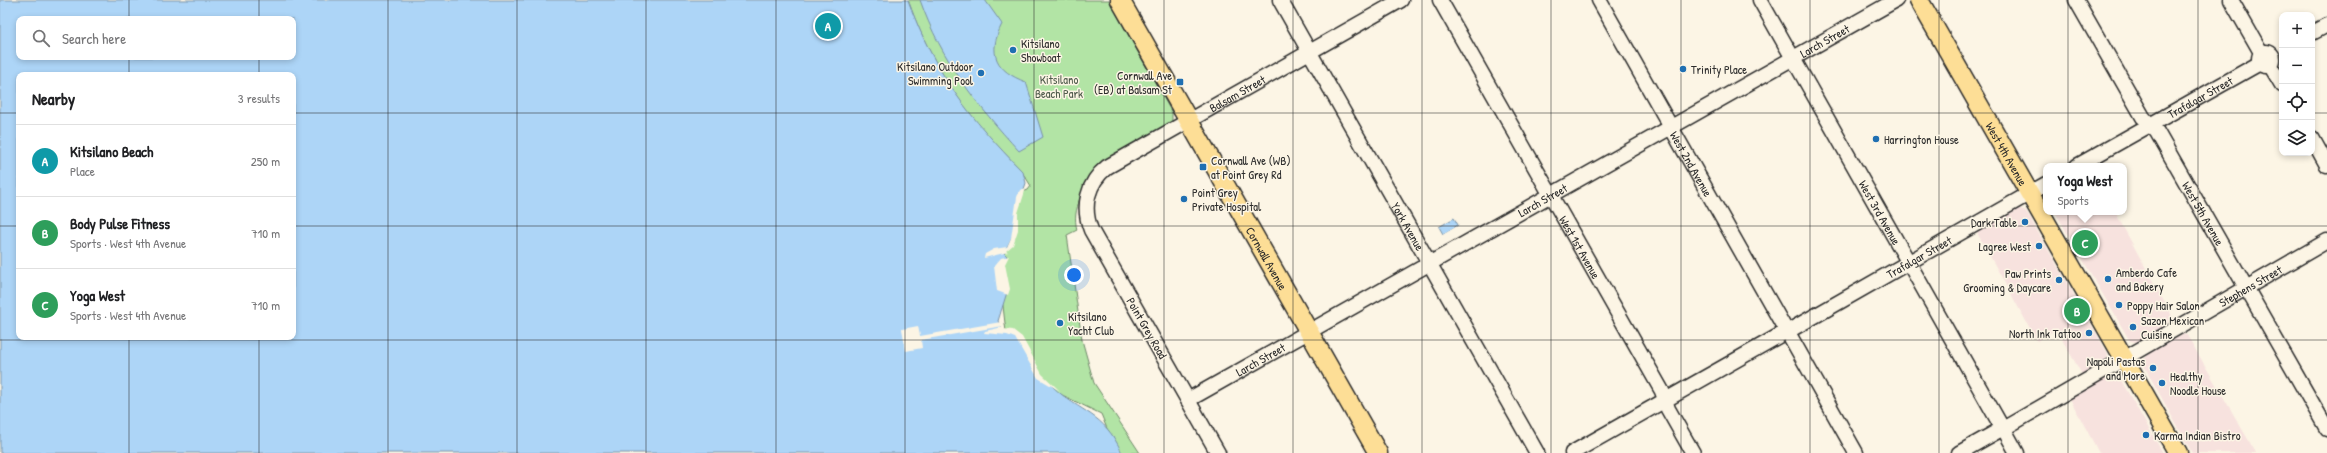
<!DOCTYPE html>
<meta charset="utf-8">
<style>
body{margin:0;font-family:"Patrick Hand",sans-serif;background:#f2f2f2;color:#202124}
.controls{position:absolute;right:12px;top:12px;display:grid;overflow:hidden;border-radius:8px;box-shadow:0 2px 6px #0003}
.controls button{width:36px;height:36px;display:grid;place-items:center;padding:0;border:0;border-bottom:1px solid #e0e0e0;background:#fff;color:#202124;font:20px sans-serif}
.you{position:absolute;left:1074px;top:275px;width:14px;height:14px;margin:-10px;border:3px solid #fff;border-radius:50%;background:#1a73e8;box-shadow:0 0 0 6px #1a73e833}
.badge{display:grid;place-items:center;width:26px;height:26px;border-radius:50%;background:#b45309;color:#fff;font-size:13px;font-weight:700}
.pin{position:absolute;translate:-50% -50%;border:2px solid #fff;box-shadow:0 1px 4px #0006}
.popup{position:absolute;left:2043px;top:163px;width:84px;height:52px;box-sizing:border-box;display:grid;place-content:center;border-radius:8px;background:#fff;filter:drop-shadow(0 1px 3px #0005);font-size:13px;white-space:nowrap;color:#757577}
.popup b{font-size:15px;color:#202124}
.popup::after{content:'';position:absolute;left:50%;top:100%;margin-left:-8px;border:8px solid transparent;border-top-color:#fff}
.list{margin:0;padding:0;list-style:none}
h2{display:flex;justify-content:space-between;align-items:center;height:52px;margin:0;padding:0 16px;font-size:17px}
h2 small{font-size:13px;font-weight:400;color:#757577}
.list li{display:grid;grid-template-columns:26px 1fr auto;gap:12px;align-items:center;box-sizing:border-box;height:72px;padding:0 16px;border-top:1px solid #e0e0e0}
.list b{display:block;font-size:15px;white-space:nowrap}
.list p{margin:0;font-size:13px;white-space:nowrap;color:#757577}
.list em{font-size:13px;font-style:normal;color:#757577}
.icon{flex:none;width:22px;height:22px;fill:none;stroke:currentColor;stroke-width:2;stroke-linecap:round;stroke-linejoin:round}
.map{position:relative;flex:none;width:2327px;height:453px;overflow:hidden}
.search{position:absolute;background:#fff;box-shadow:0 2px 6px #0003;left:16px;top:16px;width:280px;height:44px;display:flex;align-items:center;gap:10px;box-sizing:border-box;padding:0 14px;border-radius:8px;color:#757577;font-size:15px}
.panel{position:absolute;background:#fff;box-shadow:0 2px 6px #0003;left:16px;top:72px;width:280px;height:268px;border-radius:8px}
.map>svg:first-child{display:block}
.built{fill:#f7e2de}
.green{fill:#b2e4a5;stroke:#6e8868}
.water{fill:#add5f7;stroke:#7991a5;fill-rule:evenodd}
.pier{fill:#fcf5e5}
.lines{fill:none;stroke-linecap:round;stroke-linejoin:round}
.minor-casing{stroke:#2b2b2b;stroke-width:17}
.major-casing{stroke:#2b2b2b;stroke-width:21}
.minor{stroke:#fcf5e5;stroke-width:14}
.major{stroke:#fdde96;stroke-width:18}
.grid{fill:none;stroke:#2b2b2b;stroke-width:1;stroke-opacity:0.55}
.poi-dot{fill:#1f6fb2;stroke:#fcf5e5;stroke-width:1.5}
.labels{text-anchor:middle;dominant-baseline:central;stroke-width:3;stroke-linejoin:round;paint-order:stroke}
.street-label{font-size:12px;fill:#2b2b2b;stroke:#fcf5e5}
.poi-label{font-size:12px;fill:#2b2b2b;stroke:#fcf5e5;text-anchor:start}
.park-label{font-size:12px;fill:#4d594a;stroke:#fcf5e5}
</style>
<div class="map">
<svg width="2327" height="453" viewBox="0 0 2327 453">
<rect width="100%" height="100%" fill="#fcf5e5"/>
<filter id="ink" filterUnits="userSpaceOnUse"><feTurbulence type="fractalNoise" baseFrequency=".025" numOctaves="2"/><feDisplacementMap in="SourceGraphic" scale="8" xChannelSelector="R" yChannelSelector="G"/><feConvolveMatrix kernelMatrix="1 2 1 2 8 2 1 2 1" color-interpolation-filters="sRGB"/></filter>
<g filter="url(#ink)">
<!-- built -->
<g class="built">
<path d="M2018,208L2026,211L2108,354L2106,362L2083,376L2056,329L2037,341L1976,231Z"/>
<path d="M2055,212H2115L2173,318V322L2137,342L2130,341Z"/>
<path d="M2184,334L2187,335L2256,453H2192L2142,362L2147,354Z"/>
<path d="M2112,374L2119,377L2163,453H2099L2069,397Z"/>
</g>
<!-- green -->
<path class="green" d="M908,0H1109L1172,113V121C1137,145 1094,154 1080,198C1076,210 1074,218 1077,230L1067,235L1082,340L1094,383L1140,453H1117L1101,414L1054,391L1006,332L997,254L1020,193L1028,190L1031,186C1019,164 999,150 983,131C950,91 925,49 908,0Z"/>
<!-- water -->
<g class="water">
<path d="M0,0H908C934,73 969,117 1023,172L1026,183L1016,213V229L1004,253L1007,256L1003,263L1008,289L998,321L1002,328L1000,330L1012,332C1024,350 1035,371 1052,386C1081,414 1104,412 1122,453H0ZM19,19H293V57H19ZM19,75H293V337H19Z"/>
<path d="M920,0H985L1002,24C987,54 996,71 1026,82L1043,137L1019,151C977,105 941,60 920,0Z"/>
<path d="M1454,218L1458,225L1443,234L1439,227Z"/>
</g>
<!-- pier -->
<g class="pier">
<path d="M1026,188L1018,213V230L1013,245L1006,251L1008,252L984,258L985,254L994,249L1007,247L1011,238L1017,197L1020,190Z"/>
<path d="M1009,256L1005,264L1010,289L1008,295L997,291L994,266L1001,258Z"/>
<path d="M1001,322L1003,326L921,340L922,348L906,351L902,329L918,326L920,336Z"/>
<path d="M1003,327V329L1013,330L1022,337L1042,374L1060,391L1038,378L1015,338L1007,335L984,333L985,331Z"/>
</g>
<g class="lines">
<defs>
<g id="minor">
<path id="s1" d="M1280,0L1537,453"/>
<path id="s2" d="M1440,0L1662,391L1668,409L1693,453"/>
<path id="s3" d="M1599,0L1784,327"/>
<path id="s4" d="M1760,0L2000,424"/>
<path id="s5" d="M2076,0L2143,117L2157,132L2327,429"/>
<path d="M2231,0L2262,54"/>
<path d="M2312,33L2327,25"/>
<circle cx="2266" cy="59" r="7"/>
<path d="M2270,65L2282,85"/>
<path d="M2312,138L2327,165"/>
<path id="s6" d="M2077,166L2260,63"/>
<path id="s7" d="M1792,329L2046,184"/>
<path d="M1790,336L1856,453"/>
<path id="s8" d="M1188,400L1896,0"/>
<path id="s9" d="M2008,426L2327,241"/>
<path d="M2006,433L2017,453"/>
<path id="s10" d="M1218,453L1091,230C1082,207 1087,183 1107,167L1401,0"/>
<path d="M1572,453L1782,334"/>
<path d="M1959,453L1998,431"/>
</g>
<g id="major">
<path id="s11" d="M1120,0L1378,453"/>
<path id="s12" d="M1919,0L2178,453"/>
</g>
</defs>
<!-- minor casing -->
<use href="#minor" class="minor-casing"/>
<!-- major casing -->
<use href="#major" class="major-casing"/>
<!-- minor -->
<use href="#minor" class="minor"/>
<!-- major -->
<use href="#major" class="major"/>
</g>
</g>
<!-- grid -->
<path class="grid" d="M129,0V19M259,0V19M388,0V453M517,0V453M646,0V453M776,0V453M905,0V453M1034,0V453M1164,0V453M1293,0V453M1422,0V453M1551,0V453M1681,0V453M1810,0V453M1939,0V453M2068,0V453M2198,0V453M129,57V75M259,57V75M0,113H19M293,113H2282M2312,113H2327M0,226H19M293,226H2327M129,337V453M259,337V453M0,340H2327"/>
<!-- markers -->
<g class="poi-dot">
<circle cx="1013" cy="50" r="4"/>
<circle cx="1683" cy="69" r="4"/>
<circle cx="981" cy="73" r="4"/>
<rect x="1176" y="78" width="8" height="8" rx="2"/>
<circle cx="1876" cy="139" r="4"/>
<rect x="1199" y="163" width="8" height="8" rx="2"/>
<circle cx="1184" cy="199" r="4"/>
<circle cx="2025" cy="222" r="4"/>
<circle cx="2039" cy="246" r="4"/>
<circle cx="2108" cy="279" r="4"/>
<circle cx="2059" cy="280" r="4"/>
<circle cx="2119" cy="305" r="4"/>
<circle cx="1060" cy="323" r="4"/>
<circle cx="2133" cy="327" r="4"/>
<circle cx="2089" cy="333" r="4"/>
<circle cx="2153" cy="368" r="4"/>
<circle cx="2162" cy="383" r="4"/>
<circle cx="2146" cy="435" r="4"/>
</g>
<g class="labels">
<!-- street labels -->
<g class="street-label">
<text stroke="none"><textPath href="#s8" startOffset="731">Larch Street</textPath></text>
<text stroke="none"><textPath href="#s10" startOffset="476">Balsam Street</textPath></text>
<text stroke="none"><textPath href="#s6" startOffset="141">Trafalgar Street</textPath></text>
<text stroke="none"><textPath href="#s12" startOffset="177">West 4th Avenue</textPath></text>
<text stroke="none"><textPath href="#s3" startOffset="188">West 2nd Avenue</textPath></text>
<text stroke="none"><textPath href="#s8" startOffset="407">Larch Street</textPath></text>
<text stroke="none"><textPath href="#s4" startOffset="244">West 3rd Avenue</textPath></text>
<text stroke="none"><textPath href="#s5" startOffset="249">West 5th Avenue</textPath></text>
<text stroke="none"><textPath href="#s1" startOffset="260">York Avenue</textPath></text>
<text stroke="none"><textPath href="#s2" startOffset="284">West 1st Avenue</textPath></text>
<text stroke="none"><textPath href="#s7" startOffset="146">Trafalgar Street</textPath></text>
<text stroke="none"><textPath href="#s11" startOffset="297">Cornwall Avenue</textPath></text>
<text stroke="none"><textPath href="#s9" startOffset="280">Stephens Street</textPath></text>
<text transform="translate(1147 328) rotate(60)">Point Grey Road</text>
<text stroke="none"><textPath href="#s8" startOffset="83">Larch Street</textPath></text>
</g>
<!-- poi labels -->
<g class="poi-label">
<text x="1021" y="43">Kitsilano<tspan x="1021" dy="14">Showboat</tspan></text>
<text x="973" y="66" text-anchor="end">Kitsilano Outdoor<tspan x="973" dy="14">Swimming Pool</tspan></text>
<text x="1691" y="69">Trinity Place</text>
<text x="1172" y="75" text-anchor="end">Cornwall Ave<tspan x="1172" dy="14">(EB) at Balsam St</tspan></text>
<text x="1884" y="139">Harrington House</text>
<text x="1211" y="160">Cornwall Ave (WB)<tspan x="1211" dy="14">at Point Grey Rd</tspan></text>
<text x="1192" y="192">Point Grey<tspan x="1192" dy="14">Private Hospital</tspan></text>
<text x="2017" y="222" text-anchor="end">Dark Table</text>
<text x="2031" y="246" text-anchor="end">Lagree West</text>
<text x="2116" y="272">Amberdo Cafe<tspan x="2116" dy="14">and Bakery</tspan></text>
<text x="2051" y="273" text-anchor="end">Paw Prints<tspan x="2051" dy="14">Grooming &amp; Daycare</tspan></text>
<text x="2127" y="305">Poppy Hair Salon</text>
<text x="1068" y="316">Kitsilano<tspan x="1068" dy="14">Yacht Club</tspan></text>
<text x="2141" y="320">Sazon Mexican<tspan x="2141" dy="14">Cuisine</tspan></text>
<text x="2081" y="333" text-anchor="end">North Ink Tattoo</text>
<text x="2145" y="361" text-anchor="end">Napoli Pastas<tspan x="2145" dy="14">and More</tspan></text>
<text x="2170" y="376">Healthy<tspan x="2170" dy="14">Noodle House</tspan></text>
<text x="2154" y="435">Karma Indian Bistro</text>
</g>
<!-- park labels -->
<g class="park-label">
<text x="1059" y="79">Kitsilano<tspan x="1059" dy="14">Beach Park</tspan></text>
</g>
</g>
</svg>
<div class="controls">
<button>+</button>
<button>−</button>
<button><svg class="icon" aria-label="locate" viewBox="0 0 24 24"><circle cx="12" cy="12" r="6"/><path d="M12 2v4M12 18v4M2 12h4M18 12h4"/></svg></button>
<button><svg class="icon" aria-label="layers" viewBox="0 0 24 24"><path d="M12 4l9 5-9 5-9-5zM3 14l9 5 9-5"/></svg></button>
</div>
<div class="you"></div>
<div class="pin badge" style="left:828px;top:26px;background:#0f9aa8">A</div>
<div class="pin badge" style="left:2077px;top:311px;background:#2e9e5b">B</div>
<div class="pin badge" style="left:2085px;top:243px;background:#2e9e5b">C</div>
<div class="popup"><b>Yoga West</b>Sports</div>
<div class="search"><svg class="icon" aria-label="search" viewBox="0 0 24 24"><circle cx="10" cy="10" r="6"/><path d="M15 15l6 6"/></svg>Search here</div>
<section class="panel">
<h2>Nearby<small>3 results</small></h2>
<ul class="list">
<li><span class="badge" style="background:#0f9aa8">A</span><div><b>Kitsilano Beach</b><p>Place</p></div><em>250 m</em></li>
<li><span class="badge" style="background:#2e9e5b">B</span><div><b>Body Pulse Fitness</b><p>Sports · West 4th Avenue</p></div><em>710 m</em></li>
<li><span class="badge" style="background:#2e9e5b">C</span><div><b>Yoga West</b><p>Sports · West 4th Avenue</p></div><em>710 m</em></li>
</ul>
</section>
</div>
